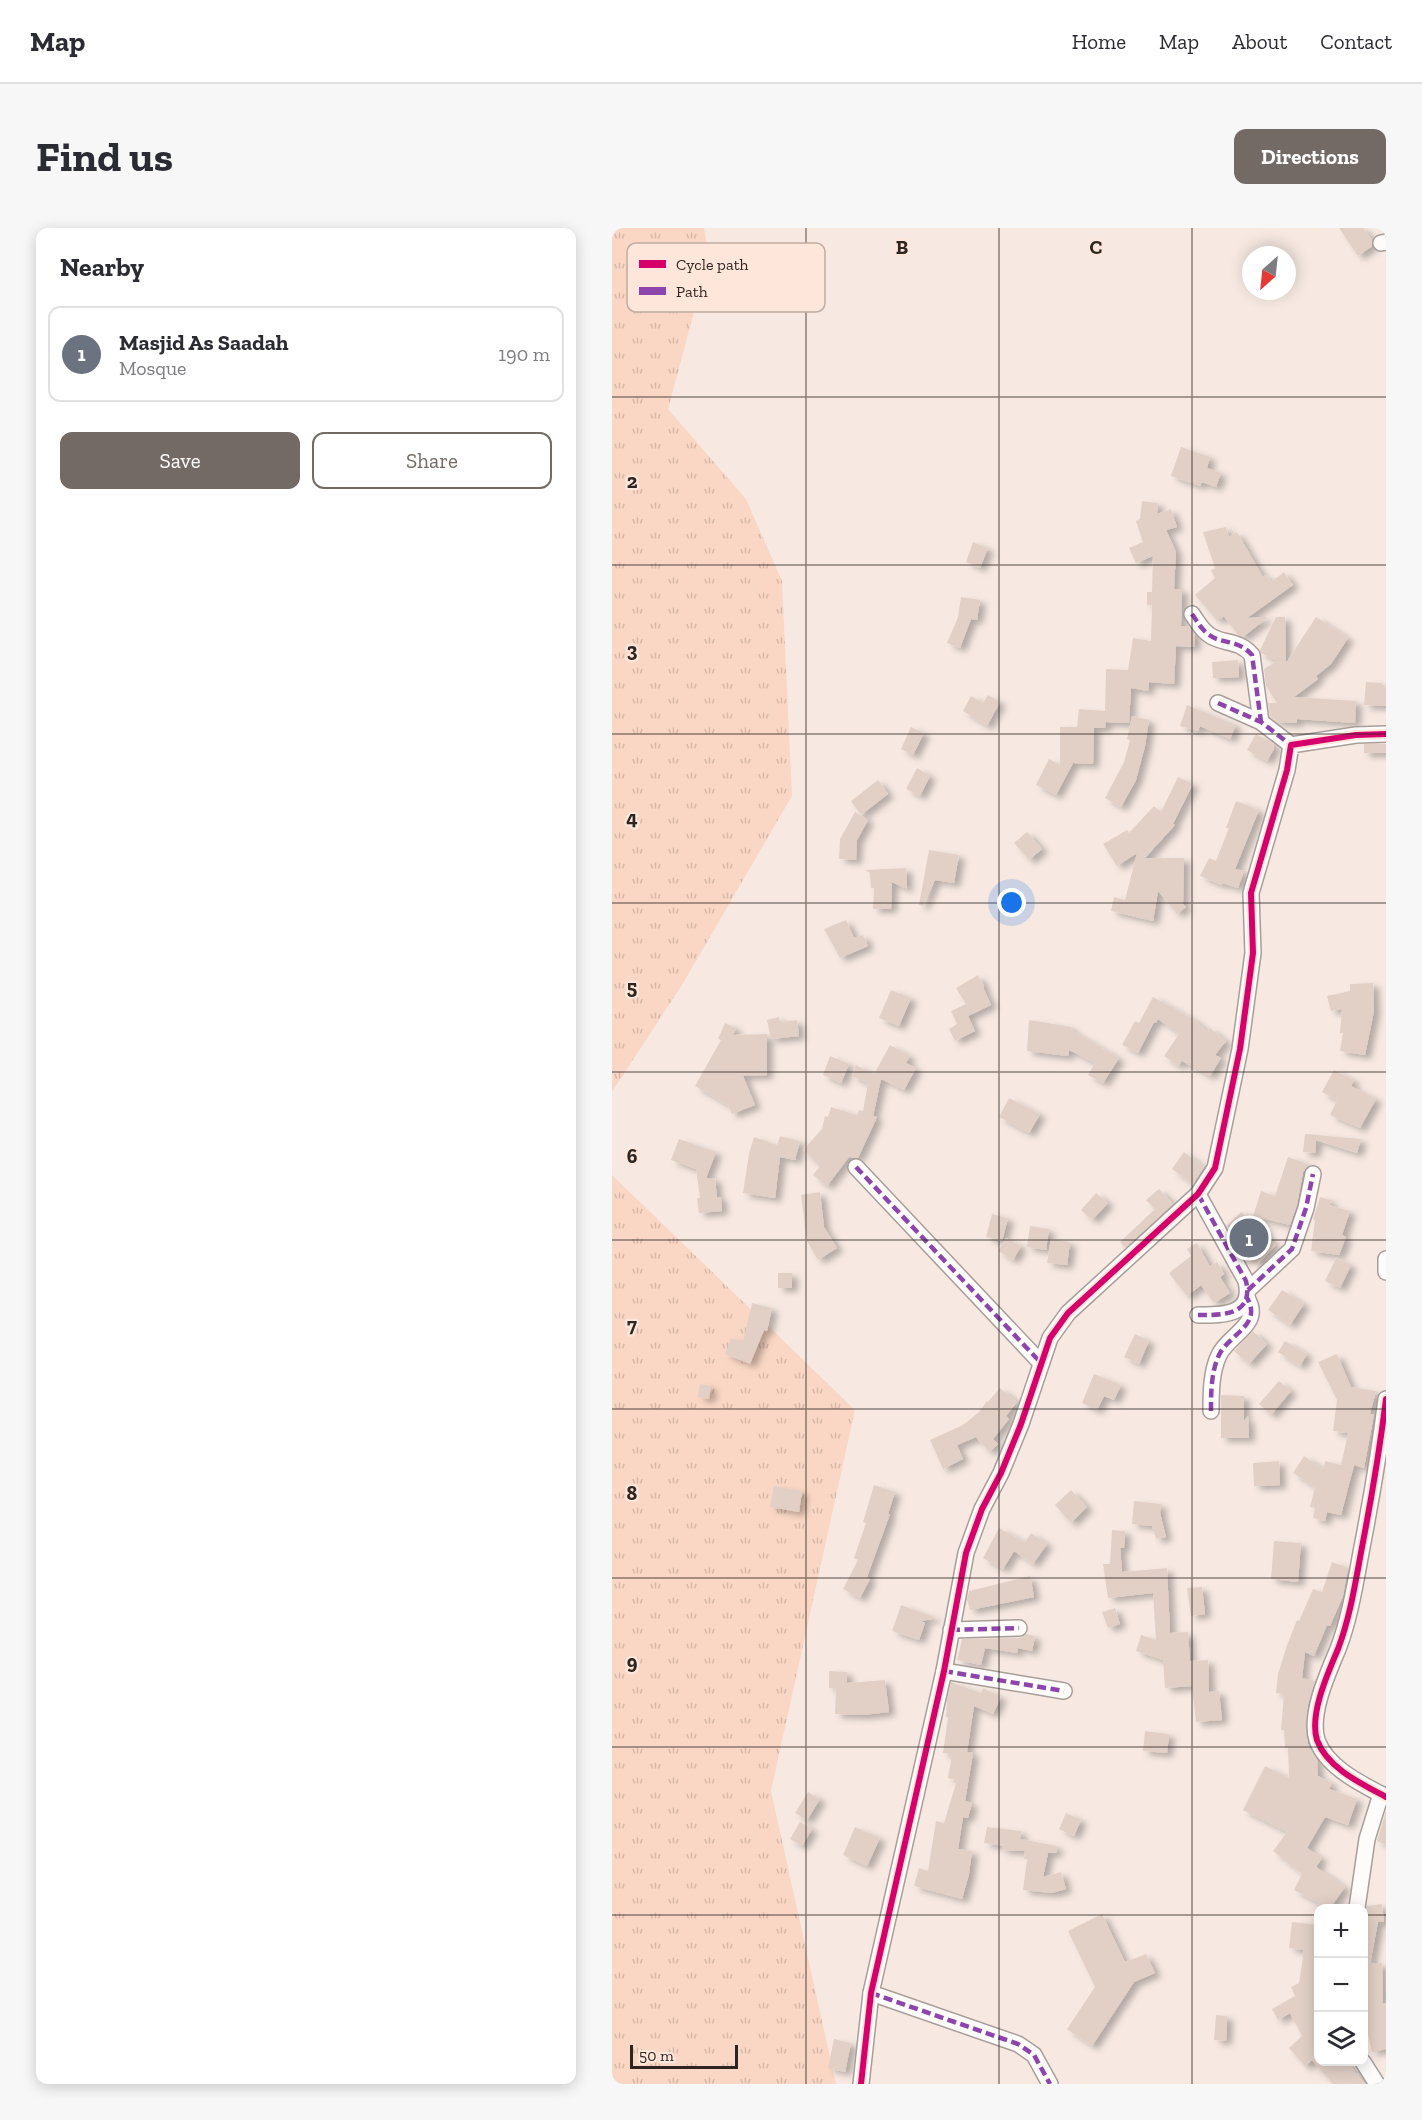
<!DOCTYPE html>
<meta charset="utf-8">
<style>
body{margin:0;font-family:"Zilla Slab",serif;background:#f7f7f7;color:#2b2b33}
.controls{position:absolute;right:18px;bottom:18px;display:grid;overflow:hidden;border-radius:12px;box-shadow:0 3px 15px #0003}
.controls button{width:54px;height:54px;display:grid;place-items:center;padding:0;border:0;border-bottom:2px solid #e1e1e2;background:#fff;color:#2b2b33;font:30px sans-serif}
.compass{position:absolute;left:630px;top:18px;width:54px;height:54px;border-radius:50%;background:#fff;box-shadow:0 3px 15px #0003;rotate:207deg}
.scale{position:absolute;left:18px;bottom:15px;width:108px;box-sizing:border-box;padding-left:6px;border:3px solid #2e2521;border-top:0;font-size:16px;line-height:21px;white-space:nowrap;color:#2e2521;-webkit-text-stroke:4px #ffe6da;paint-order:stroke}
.you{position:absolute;left:400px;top:675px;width:21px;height:21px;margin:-15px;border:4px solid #fff;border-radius:50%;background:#1a73e8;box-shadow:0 0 0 9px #1a73e833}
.badge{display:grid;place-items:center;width:39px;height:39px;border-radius:50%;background:#746a65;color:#fff;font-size:20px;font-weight:700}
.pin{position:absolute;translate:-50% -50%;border:3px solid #fff;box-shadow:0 2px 6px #0006}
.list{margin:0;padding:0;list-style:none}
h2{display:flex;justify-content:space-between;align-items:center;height:78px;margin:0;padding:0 24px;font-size:26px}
h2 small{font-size:20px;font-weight:400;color:#7c7c81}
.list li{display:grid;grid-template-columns:39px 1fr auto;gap:18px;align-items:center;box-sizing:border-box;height:96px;margin:0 12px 12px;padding:0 12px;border:2px solid #e1e1e2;border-radius:12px}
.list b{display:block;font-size:22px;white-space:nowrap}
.list p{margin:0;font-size:20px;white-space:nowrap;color:#7c7c81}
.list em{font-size:20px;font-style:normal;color:#7c7c81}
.actions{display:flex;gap:12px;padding:18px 24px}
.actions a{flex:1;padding:14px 0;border:2px solid #746a65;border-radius:12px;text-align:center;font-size:21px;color:#746a65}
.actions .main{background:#746a65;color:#fff}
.icon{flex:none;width:33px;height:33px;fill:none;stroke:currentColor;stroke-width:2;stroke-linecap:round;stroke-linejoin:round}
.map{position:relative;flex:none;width:774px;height:1856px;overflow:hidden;border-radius:12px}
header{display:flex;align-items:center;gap:36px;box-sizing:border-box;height:84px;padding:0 30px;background:#fff;border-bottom:2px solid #e1e1e2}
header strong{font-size:28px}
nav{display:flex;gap:33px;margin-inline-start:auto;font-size:21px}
.intro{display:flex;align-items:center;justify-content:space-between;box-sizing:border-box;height:144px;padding:0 36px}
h1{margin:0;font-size:42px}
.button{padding:15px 27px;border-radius:12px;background:#746a65;color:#fff;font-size:21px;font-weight:700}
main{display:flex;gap:36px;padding:0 36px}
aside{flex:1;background:#fff;border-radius:12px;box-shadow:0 3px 15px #0003}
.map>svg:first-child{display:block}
.grass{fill:url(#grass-tufts)}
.building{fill:#e2d0c6;filter:url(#shadow)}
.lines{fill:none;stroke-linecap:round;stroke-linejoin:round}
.minor-casing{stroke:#a89e99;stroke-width:18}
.minor{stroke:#fefcfb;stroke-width:15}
.quiet{stroke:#8e44ad;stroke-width:4.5;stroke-dasharray:9 4.5;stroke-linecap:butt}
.cycleway-casing{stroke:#ffe6da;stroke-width:10}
.cycleway{stroke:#d6006c;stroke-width:6}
.grid{fill:none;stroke:#2e2521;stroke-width:1.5;stroke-opacity:0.55}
.key{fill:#ffe6da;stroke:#c0aca2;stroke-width:1.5}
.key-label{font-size:16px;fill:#2e2521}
.grid-label{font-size:20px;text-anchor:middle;font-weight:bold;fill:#2e2521;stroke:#ffe6da;stroke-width:4.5;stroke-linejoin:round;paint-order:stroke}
</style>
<header>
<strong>Map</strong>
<nav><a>Home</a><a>Map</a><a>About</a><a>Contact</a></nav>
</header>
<div class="intro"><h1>Find us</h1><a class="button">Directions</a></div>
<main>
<aside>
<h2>Nearby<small></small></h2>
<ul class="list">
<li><span class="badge" style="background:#6b7280">1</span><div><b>Masjid As Saadah</b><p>Mosque</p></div><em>190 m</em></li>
</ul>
<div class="actions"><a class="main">Save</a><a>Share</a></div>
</aside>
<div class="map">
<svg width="774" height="1856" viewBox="0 0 774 1856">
<defs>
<pattern id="grass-tufts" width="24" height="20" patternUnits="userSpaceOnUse" patternTransform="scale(1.5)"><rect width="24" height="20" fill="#fad7c4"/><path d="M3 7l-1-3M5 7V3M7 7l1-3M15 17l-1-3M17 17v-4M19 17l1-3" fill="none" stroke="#d7b8a8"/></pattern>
<filter id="shadow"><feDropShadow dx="6" dy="4" stdDeviation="3" flood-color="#0004"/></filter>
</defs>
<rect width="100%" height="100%" fill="#f7e9e2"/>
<!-- grass -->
<g class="grass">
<path d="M0,0H92L97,29L56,181L134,271L170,353L180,568L70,757L0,864Z"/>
<path d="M0,947L243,1182L159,1563L224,1856H0Z"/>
</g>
<!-- building -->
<g class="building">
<path d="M727,0H751L760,12V18L746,28Z"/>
<path d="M569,219L598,229L595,240L609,245L604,259L590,254L588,258L559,248Z"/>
<path d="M530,273L546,275L545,286L559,281L565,299L554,302L564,324L562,361H570L569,398H577L583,407L582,419L564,418L562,456L537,454L536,463L519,460L517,495L494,494L493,500H482L481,536L461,535L444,567L424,557L437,531L448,537V499H465L467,481L493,483L494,441L516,442L521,410L539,413L540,377H535V364H540L541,328L524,335L517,320L531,314L524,293L528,291Z"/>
<path d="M614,299L617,309L625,304L651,349L654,347L659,354L672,344L681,357L635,390L656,389L631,409L626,407L612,388L609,391H604L583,367L603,350L599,343L603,340L591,304Z"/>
<path d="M361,314L376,320L368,340L354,334Z"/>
<path d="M349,369L368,372L365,392L359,391L348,420L335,415L346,389Z"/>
<path d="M664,389H673L674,435L704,389L736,410L719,436L704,448L706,451L682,469L744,473L743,495L685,491V495L666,494L658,489L656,475H665L654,458L652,441L665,433L649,425L648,422Z"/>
<path d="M626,432L627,449L601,450L600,434Z"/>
<path d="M754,454L770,455V458L774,459V478L752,477Z"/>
<path d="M376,467L388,474L375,498L351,483L359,468L371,475Z"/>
<path d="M575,477L624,497L618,511L588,498L586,503L568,498Z"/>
<path d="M520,488L537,492L533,518L524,552L509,579L493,570L512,534L518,512L515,511Z"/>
<path d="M299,499L312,505L301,527L289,521Z"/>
<path d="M644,506L662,516V521L655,533L635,522Z"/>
<rect x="752" y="516" width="22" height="9"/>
<path d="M305,540L318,548L308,568L294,561Z"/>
<path d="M566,549L581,556L561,596L563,597L533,630H572L571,676L574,679L565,686L546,663L541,693L499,683L502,669L513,672L525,625L505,638L491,616L515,602L517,605L542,578L549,584Z"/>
<path d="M266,552L276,566L249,587L239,573Z"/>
<path d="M624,573L647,582L623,641L632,643L626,660L610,655V657L588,648L597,630L604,633L617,600H614Z"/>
<path d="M243,584L256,592L245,612L244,632L227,631L228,611Z"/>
<path d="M415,604L430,621L417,632L402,615Z"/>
<path d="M317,622L347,627L342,655L323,652L311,678L307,677Z"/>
<path d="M294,640L295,661L280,654L279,681H261L262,660H259L258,645L253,642Z"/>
<path d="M234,692L242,710L251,707L256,718L228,730L212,701Z"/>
<path d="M366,747L372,758L371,759L379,777L356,788L363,803L343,813L337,801L345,796L339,783L354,776L344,760Z"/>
<path d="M761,755L762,783L753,827L728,823L731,805H728L730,781L719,783L715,768L738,763V756Z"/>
<path d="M279,762L299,770L287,798L267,790Z"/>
<path d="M541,769L581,791L595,803L598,800L614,813L603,827L609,830L598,848L570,833L566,838L552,828L567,806L546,791L544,795L542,794L526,825L510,817L523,793L527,795Z"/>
<path d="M167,789L168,794L185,792L187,808L159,811L155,792Z"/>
<path d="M417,792L460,799L459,802L507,830L491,855L476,847L483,835L457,822L456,828L415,823Z"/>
<path d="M113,795L124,800L121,807L155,806V847L131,848L143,877L120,886L116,877L83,858L109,812L106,811Z"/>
<path d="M278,817L298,828L294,835L304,840L292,862L269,851L261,888L265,889L246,930L237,929L215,958L201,947L208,938L191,922L210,901L213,888L216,889L219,879L245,887L247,882L251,883L256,855L240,848L244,837L262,846Z"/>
<path d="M218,828L237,836L229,855L211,847Z"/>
<path d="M722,842L742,852L739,858L764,871L748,900L718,887L725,872L710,864Z"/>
<path d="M397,870L428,886L417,905L387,889Z"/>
<path d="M693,906L705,907L749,911L745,925L704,912L703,925L691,924Z"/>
<path d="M168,908L188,913L183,932L168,929L163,970L131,965L137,926L142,909L165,917Z"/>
<path d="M67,911L104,924L94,950H103L105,969H109L110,983L87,985L85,970H88L84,941L59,932Z"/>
<path d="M572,924L592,939L581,956L560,941Z"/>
<path d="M676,929L696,936L691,944L685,977L678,997L641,988L649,963L663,968Z"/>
<path d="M547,961L561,976L513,1020L508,1014L543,981L534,972Z"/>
<path d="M208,964L212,999L225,1020L206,1032L195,1013L189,967Z"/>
<path d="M484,965L496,975L480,992L469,982Z"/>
<path d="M708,969L719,972L717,977L738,983L730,1007L734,1009L727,1027L699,1023L703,992L701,991Z"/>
<path d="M629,984L664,1017L645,1037L627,1019L615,998Z"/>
<path d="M380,986L396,990L390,1013L374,1009Z"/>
<path d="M418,998L437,1001L434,1022L415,1019Z"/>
<path d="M394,1010L409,1018L401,1032L386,1023Z"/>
<path d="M439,1011L458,1014L455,1037L435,1035Z"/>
<path d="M585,1015L598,1039L605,1034L612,1046L608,1049L618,1065L602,1075L589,1057L575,1068L557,1045L579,1028L575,1021Z"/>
<path d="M724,1030L739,1037L728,1060L713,1053Z"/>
<rect x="166" y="1045" width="14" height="15"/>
<path d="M670,1062L692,1076L678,1097L656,1082Z"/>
<path d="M140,1075L160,1080L155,1103L152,1102L138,1136L113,1126L119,1110L131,1114Z"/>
<path d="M641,1103L655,1116L637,1136L622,1123Z"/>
<path d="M523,1106L537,1113L527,1136L512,1129Z"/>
<path d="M673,1113L695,1126L688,1138L666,1124Z"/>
<path d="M725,1126L739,1159L764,1163L758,1186H762L752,1240L742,1237L729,1287L715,1284L713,1293L701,1290L703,1280L698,1279L703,1259L681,1245L692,1228L711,1241L713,1233L729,1237L736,1205L721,1203L725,1172L706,1134Z"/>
<path d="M482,1146L509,1157L502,1172L492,1168L485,1182L470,1175Z"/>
<path d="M667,1153L679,1163L659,1187L647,1176Z"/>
<path d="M88,1156L99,1158L97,1171L86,1169Z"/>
<path d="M388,1160L405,1174L394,1188L397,1191L381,1211L386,1216L377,1224L364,1209L345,1217L351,1231L331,1241L318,1212L351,1197L367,1184L375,1173L376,1174Z"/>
<path d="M609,1167L632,1168V1193L636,1188L637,1210H609Z"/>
<path d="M667,1233L668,1257L642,1258L641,1235Z"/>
<path d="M262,1257L283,1264L276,1286H278L255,1349L258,1351L248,1370L231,1361L246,1332L242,1330L254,1295L251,1294Z"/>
<path d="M162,1258L190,1263L187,1284L158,1279Z"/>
<path d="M459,1262L475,1279L459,1295L443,1277Z"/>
<path d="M522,1273L549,1276L548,1285L554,1309L544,1311L540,1298L520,1296Z"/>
<path d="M387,1300L413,1314L419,1305L435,1316L421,1336L402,1323L391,1341L371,1330Z"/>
<path d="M500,1302L513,1303L512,1320H508L510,1344L555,1340L558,1405L576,1404L578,1433L596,1432L597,1464L607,1463L610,1492L584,1494L580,1458L553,1460L551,1432L524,1423L529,1407L544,1412L541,1365L496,1370L491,1336H498Z"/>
<path d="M662,1313L689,1315L686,1354L659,1351Z"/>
<path d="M720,1334L736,1340L731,1368L718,1398L715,1397L702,1428L693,1424L690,1450L703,1453L696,1477L694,1503L696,1516L705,1532L706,1548L720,1555L717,1561L745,1571L736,1597L713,1589L695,1620L710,1630L704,1639L733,1659L718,1680H706L707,1675L682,1662L690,1646L661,1623L675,1604L631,1582L653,1538L677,1550L676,1519L673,1520L672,1502H669L672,1466L664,1465L666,1446L675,1417L685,1392L687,1393L701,1361L710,1364Z"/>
<path d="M418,1348L422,1369L358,1382L355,1371L357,1363Z"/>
<path d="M590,1359L593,1386L579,1388L575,1360Z"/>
<path d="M289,1377L325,1390L309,1393L313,1395L307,1412L280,1403Z"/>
<path d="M503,1380L508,1396L496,1400L490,1384Z"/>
<path d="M414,1406L423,1408L420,1423L406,1420L405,1425L373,1420L369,1437L345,1432L350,1411L407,1410Z"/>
<path d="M217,1443L235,1444V1455L273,1452L277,1484L251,1487L223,1486L224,1461L217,1460Z"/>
<path d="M339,1454L369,1465L371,1460L389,1469L381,1486L362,1478L355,1524L361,1525L353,1573L360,1575L356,1590L351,1589L346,1621L360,1623L357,1646L350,1671L302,1658L307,1640L316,1643L324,1593L332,1595L345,1552L336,1550L340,1526L331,1525L336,1489H334L335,1472Z"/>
<path d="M533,1503L557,1506L555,1525L531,1523Z"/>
<path d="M196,1564L208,1571L195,1592L183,1585Z"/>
<path d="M774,1583V1617L765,1613Z"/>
<path d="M454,1585L469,1592L462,1608L447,1601Z"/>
<path d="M188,1594L200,1601L190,1618L178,1611Z"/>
<path d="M243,1599L268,1610L255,1638L231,1627Z"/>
<path d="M375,1599L409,1603L408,1611L445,1618L444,1625H436L431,1649L449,1644L454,1661L440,1665L411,1662L415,1631H412L413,1623L390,1622L391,1618L372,1615Z"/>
<path d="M770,1676L772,1694H766L758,1735H770L771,1776L774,1775V1821L760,1824L752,1789V1701H754L752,1686L755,1678Z"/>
<path d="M490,1686L513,1734L534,1726L543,1745L522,1754L480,1818L455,1801L483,1759L456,1703Z"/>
<path d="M680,1694L706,1697V1833H734L753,1856H721L700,1832L693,1838L677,1820L690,1808L678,1785L666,1792L660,1781L683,1768L679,1759L687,1755L692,1722L677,1720Z"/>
<path d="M604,1787L615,1788L614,1813L602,1812Z"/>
<path d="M222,1811L239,1815L233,1844L216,1840Z"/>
</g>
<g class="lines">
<defs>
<g id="minor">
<path d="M769,15L774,14"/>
<path d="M580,386C585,393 589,401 596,406C609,417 625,410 640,427L649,494"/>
<path d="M606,475L649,494L679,517"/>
<path d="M244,939L429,1135"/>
<path d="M774,1031V1044"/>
<path d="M636,1062L680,1021L694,980L701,946"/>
<path d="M586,1087C610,1087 642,1088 634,1053L586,966"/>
<path d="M774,1171C768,1219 760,1267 751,1314C744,1350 739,1387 726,1421C716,1445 697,1486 705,1512C715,1540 750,1556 774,1569"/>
<path d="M599,1183C599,1165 599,1144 607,1127C617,1106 651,1097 635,1070"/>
<path d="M339,1402L407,1400"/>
<path d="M332,1443L452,1463"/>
<path d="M745,1680L755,1611L769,1566"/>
<path d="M259,1765L406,1816L422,1827L438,1856"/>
<path d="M751,1834L765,1856"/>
<path d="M249,1856L259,1765L332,1443L354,1325L370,1281L389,1245L409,1196L438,1110L456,1085L586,966L603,940L628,821L641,725L639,665L675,542L679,517L744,507L774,506"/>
</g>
</defs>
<!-- minor casing -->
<use href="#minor" class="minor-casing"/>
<!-- minor -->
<use href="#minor" class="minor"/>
<!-- quiet -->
<g class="quiet">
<path d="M580,386C585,393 589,401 596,406C609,417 625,410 640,427L649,494"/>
<path d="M606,475L649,494L679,517"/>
<path d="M244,939L429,1135"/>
<path d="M636,1062L680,1021L694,980L701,946"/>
<path d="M586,1087C610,1087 642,1088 634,1053L586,966"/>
<path d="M599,1183C599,1165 599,1144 607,1127C617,1106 651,1097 635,1070"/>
<path d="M339,1402L407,1400"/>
<path d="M332,1443L452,1463"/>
<path d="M259,1765L406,1816L422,1827L438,1856"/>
</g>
<defs>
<g id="cycleway">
<path d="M774,1171C768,1219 760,1267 751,1314C744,1350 739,1387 726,1421C716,1445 697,1486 705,1512C715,1540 750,1556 774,1569"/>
<path d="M249,1856L259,1765L332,1443L354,1325L370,1281L389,1245L409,1196L438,1110L456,1085L586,966L603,940L628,821L641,725L639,665L675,542L679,517L744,507L774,506"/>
</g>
</defs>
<!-- cycleway casing -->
<use href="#cycleway" class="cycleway-casing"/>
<!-- cycleway -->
<use href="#cycleway" class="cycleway"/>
</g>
<!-- grid -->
<path class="grid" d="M194,0V1856M387,0V1856M580,0V1856M0,169H774M0,337H774M0,506H774M0,675H774M0,844H774M0,1012H774M0,1181H774M0,1350H774M0,1519H774M0,1687H706M752,1687H774"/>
<!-- legend -->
<rect x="15" y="15" width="198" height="69" rx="9" class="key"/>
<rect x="27" y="32" width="27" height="8" fill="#d6006c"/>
<rect x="27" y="59" width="27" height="8" fill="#8e44ad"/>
<g class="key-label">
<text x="64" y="42">Cycle path</text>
<text x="64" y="69">Path</text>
</g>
<g class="grid-label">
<text x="290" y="26">B</text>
<text x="484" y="26">C</text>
<text x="20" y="260">2</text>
<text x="20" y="429">3</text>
<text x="20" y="597">4</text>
<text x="20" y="766">5</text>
<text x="20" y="935">6</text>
<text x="20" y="1104">7</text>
<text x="20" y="1272">8</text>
<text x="20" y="1441">9</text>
</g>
</svg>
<div class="controls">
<button>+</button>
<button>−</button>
<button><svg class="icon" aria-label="layers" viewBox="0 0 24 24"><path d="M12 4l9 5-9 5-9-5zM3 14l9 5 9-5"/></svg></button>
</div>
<svg class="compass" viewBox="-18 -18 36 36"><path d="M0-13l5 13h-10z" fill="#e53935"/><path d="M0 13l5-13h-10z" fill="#7c7c81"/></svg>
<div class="scale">50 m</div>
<div class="you"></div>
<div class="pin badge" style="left:637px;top:1010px;background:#6b7280">1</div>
</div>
</main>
